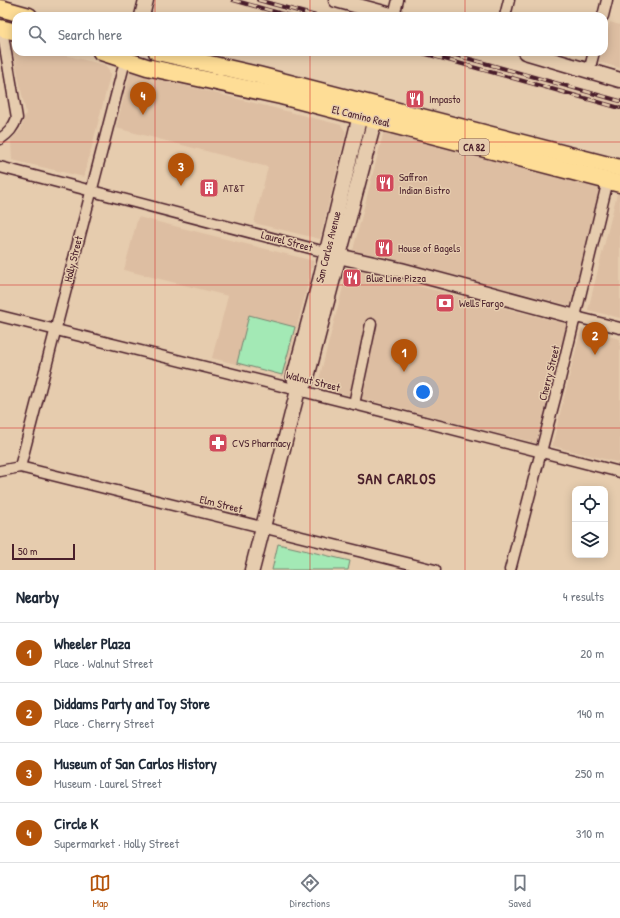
<!DOCTYPE html>
<meta charset="utf-8">
<style>
body{margin:0;font-family:"Patrick Hand",sans-serif;background:#f6f6f7;color:#1f2937}
.controls{position:absolute;right:12px;bottom:12px;display:grid;overflow:hidden;border-radius:8px;box-shadow:0 2px 10px #0003}
.controls button{width:36px;height:36px;display:grid;place-items:center;padding:0;border:0;border-bottom:1px solid #e0e1e3;background:#fff;color:#1f2937;font:20px sans-serif}
.scale{position:absolute;left:12px;bottom:10px;width:63px;box-sizing:border-box;padding-left:4px;border:2px solid #4a1f2b;border-top:0;font-size:11px;line-height:14px;white-space:nowrap;color:#4a1f2b;-webkit-text-stroke:3px #e6ccae;paint-order:stroke}
.you{position:absolute;left:423px;top:392px;width:14px;height:14px;margin:-10px;border:3px solid #fff;border-radius:50%;background:#1a73e8;box-shadow:0 0 0 6px #1a73e833}
.badge{display:grid;place-items:center;width:26px;height:26px;border-radius:50%;background:#b45309;color:#fff;font-size:13px;font-weight:700}
.pin{position:absolute;translate:-50% -33px;filter:drop-shadow(0 1px 2px #0008)}
.pin::after{content:'';position:absolute;top:21px;width:14px;height:12px;background:inherit;clip-path:polygon(0 0,100% 0,50% 100%)}
.list{margin:0;padding:0;list-style:none}
h2{display:flex;justify-content:space-between;align-items:center;height:52px;margin:0;padding:0 16px;font-size:17px}
h2 small{font-size:13px;font-weight:400;color:#747a83}
.list li{display:grid;grid-template-columns:26px 1fr auto;gap:12px;align-items:center;box-sizing:border-box;height:60px;padding:0 16px;border-top:1px solid #e0e1e3}
.list b{display:block;font-size:15px;white-space:nowrap}
.list p{margin:0;font-size:13px;white-space:nowrap;color:#747a83}
.list em{font-size:13px;font-style:normal;color:#747a83}
.icon{flex:none;width:22px;height:22px;fill:none;stroke:currentColor;stroke-width:2;stroke-linecap:round;stroke-linejoin:round}
.map{position:relative;flex:none;width:620px;height:570px;overflow:hidden}
.search{position:absolute;background:#fff;box-shadow:0 2px 10px #0003;left:12px;right:12px;top:12px;height:44px;display:flex;align-items:center;gap:10px;box-sizing:border-box;padding:0 14px;border-radius:12px;color:#747a83;font-size:15px}
.sheet{height:292px;background:#fff}
nav{display:flex;justify-content:space-around;align-items:center;box-sizing:border-box;height:56px;border-top:1px solid #e0e1e3;background:#fff;font-size:11px;color:#747a83}
nav a{display:grid;justify-items:center;gap:2px}
nav .on{color:#b45309}
.map>svg:first-child{display:block}
.built{fill:#ddbea2}
.green{fill:#a3e9b5;stroke:#768470}
.lines{fill:none;stroke-linecap:round;stroke-linejoin:round}
.street-casing{stroke:#4a1f2b;stroke-width:13}
.secondary-casing{stroke:#4a1f2b;stroke-width:17}
.primary-casing{stroke:#4a1f2b;stroke-width:19}
.street{stroke:#e6ccae;stroke-width:10}
.secondary{stroke:#e6ccae;stroke-width:14}
.primary{stroke:#fedd96;stroke-width:16}
.rail-casing{stroke:#4a1f2b;stroke-width:4}
.rail{stroke:#e6ccae;stroke-width:2.5;stroke-dasharray:8;stroke-linecap:butt}
.grid{fill:none;stroke:#d62828;stroke-width:1;stroke-opacity:0.55}
.labels{text-anchor:middle;dominant-baseline:central;stroke-width:3;stroke-linejoin:round;paint-order:stroke}
.shield{fill:#e6ccae;stroke:#795352;stroke-width:1}
.shield-label{font-size:10px;font-weight:bold;fill:#4a1f2b}
.poi-label{font-size:11px;fill:#4a1f2b;stroke:#e6ccae;text-anchor:start}
.street-label{font-size:11px;fill:#4a1f2b;stroke:#e6ccae}
.district-label{font-size:15px;font-weight:bold;letter-spacing:1px;fill:#4a1f2b;stroke:#e6ccae}
</style>
<div class="map">
<svg width="620" height="570" viewBox="0 0 620 570">
<rect width="100%" height="100%" fill="#e6ccae"/>
<filter id="ink" filterUnits="userSpaceOnUse"><feTurbulence type="fractalNoise" baseFrequency=".025" numOctaves="2"/><feDisplacementMap in="SourceGraphic" scale="8" xChannelSelector="R" yChannelSelector="G"/><feConvolveMatrix kernelMatrix="1 2 1 2 8 2 1 2 1" color-interpolation-filters="sRGB"/></filter>
<g filter="url(#ink)">
<!-- built -->
<g class="built">
<path d="M610,22L620,25V68L599,62L602,52H604V44Z"/>
<path d="M12,42L16,43V52H52L105,65L109,70L110,76L84,177L12,160L11,140L21,129L26,113L11,43Z"/>
<path d="M132,72L341,125L346,132L320,239L254,223L268,167L116,128L130,73Z"/>
<path d="M384,131L603,187L572,306L353,250Z"/>
<path d="M617,194H620V318L588,310Z"/>
<path d="M138,217L314,261L284,376L212,358L228,296L124,270Z"/>
<path d="M348,268L567,324L536,443L317,387Z"/>
<path d="M581,329L620,339V463L552,446Z"/>
</g>
<!-- green -->
<g class="green">
<path d="M249,315L295,327L282,375L237,363Z"/>
<path d="M278,544L350,561L348,570H272Z"/>
</g>
<g class="lines">
<defs>
<g id="street">
<path d="M394,16L398,0"/>
<path d="M505,16L509,0"/>
<path d="M603,16L607,0"/>
<path d="M589,71L594,52"/>
<path d="M0,139C9,133 13,128 17,118L2,29"/>
<path d="M0,167L333,254"/>
<path d="M0,316L354,404L620,472"/>
<path d="M576,317L620,328"/>
<path d="M354,404L371,324"/>
<path d="M20,467L125,61"/>
<path d="M0,471L20,467L435,570"/>
<path d="M510,570L559,383L608,180"/>
</g>
<g id="secondary">
<path d="M336,0L395,16"/>
<path d="M142,16L146,0"/>
<path d="M525,52L620,80"/>
<path d="M338,256L401,270L576,317"/>
<path d="M298,390L294,377L320,280L362,107"/>
<path d="M252,570L298,390L306,381L377,111"/>
</g>
<g id="primary">
<path d="M0,8L29,16"/>
<path d="M0,28L16,32"/>
<path d="M101,52L147,67L281,96L620,184"/>
<path d="M157,52L258,75L620,168"/>
</g>
</defs>
<!-- street casing -->
<use href="#street" class="street-casing"/>
<!-- secondary casing -->
<use href="#secondary" class="secondary-casing"/>
<!-- primary casing -->
<use href="#primary" class="primary-casing"/>
<!-- street -->
<use href="#street" class="street"/>
<!-- secondary -->
<use href="#secondary" class="secondary"/>
<!-- primary -->
<use href="#primary" class="primary"/>
<defs>
<g id="rail">
<path d="M233,0L290,16"/>
<path d="M258,0L316,16"/>
<path d="M419,52L620,108"/>
<path d="M445,52L620,101"/>
</g>
</defs>
<!-- rail casing -->
<use href="#rail" class="rail-casing"/>
<!-- rail -->
<use href="#rail" class="rail"/>
</g>
</g>
<!-- grid -->
<path class="grid" d="M155,0V16M310,0V16M465,0V16M155,52V570M310,52V570M465,52V570M0,142H620M0,285H620M0,428H620"/>
<!-- icons -->
<defs>
<symbol id="restaurant-square" viewBox="-11 -11 22 22"><rect x="-9" y="-9" width="18" height="18" rx="4" fill="#d1495b" stroke="#e6ccae"/><path d="M-5-6h1v4h1v-4h1v4h1v-4h1v5L-1.5 .5V6h-2V.5L-5-1ZM5-6V6H3V1.5H1.5Q1.5-4 5-6Z" fill="#fff"/></symbol>
<symbol id="building-square" viewBox="-11 -11 22 22"><rect x="-9" y="-9" width="18" height="18" rx="4" fill="#d1495b" stroke="#e6ccae"/><path d="M-4-6H4V6H1V3H-1V6H-4ZM-2.5-4.3h1.7v1.8h-1.7ZM.8-4.3h1.7v1.8H.8ZM-2.5-1h1.7V.8h-1.7ZM.8-1h1.7V.8H.8Z" fill="#fff"/></symbol>
<symbol id="bank-square" viewBox="-11 -11 22 22"><rect x="-9" y="-9" width="18" height="18" rx="4" fill="#d1495b" stroke="#e6ccae"/><path d="M-6-4H6V4H-6ZM0-2.3a2.3 2.3 0 1 0 0 4.6a2.3 2.3 0 1 0 0-4.6Z" fill="#fff"/></symbol>
<symbol id="pharmacy-square" viewBox="-11 -11 22 22"><rect x="-9" y="-9" width="18" height="18" rx="4" fill="#d1495b" stroke="#e6ccae"/><path d="M-2-6h4v4h4v4h-4v4h-4v-4h-4v-4h4Z" fill="#fff"/></symbol>
</defs>
<g fill-rule="evenodd">
<use href="#restaurant-square" x="404" y="88" width="22" height="22"/>
<use href="#restaurant-square" x="374" y="172" width="22" height="22"/>
<use href="#building-square" x="198" y="177" width="22" height="22"/>
<use href="#restaurant-square" x="373" y="237" width="22" height="22"/>
<use href="#restaurant-square" x="341" y="267" width="22" height="22"/>
<use href="#bank-square" x="434" y="292" width="22" height="22"/>
<use href="#pharmacy-square" x="207" y="432" width="22" height="22"/>
</g>
<g class="labels">
<!-- shield labels -->
<rect class="shield" x="459" y="139" width="30" height="16" rx="3"/>
<g class="shield-label">
<text x="474" y="147">CA 82</text>
</g>
<!-- poi labels -->
<g class="poi-label">
<text x="429" y="99">Impasto</text>
<text x="399" y="177">Saffron<tspan x="399" dy="13">Indian Bistro</tspan></text>
<text x="223" y="188">AT&amp;T</text>
<text x="398" y="248">House of Bagels</text>
<text x="366" y="278">Blue Line Pizza</text>
<text x="459" y="303">Wells Fargo</text>
<text x="232" y="443">CVS Pharmacy</text>
</g>
<!-- street labels -->
<g class="street-label">
<text transform="translate(361 116) rotate(14)">El Camino Real</text>
<text transform="translate(287 241) rotate(15)">Laurel Street</text>
<text transform="translate(328 247) rotate(-76)">San Carlos Avenue</text>
<text transform="translate(73 259) rotate(-76)">Holly Street</text>
<text transform="translate(549 373) rotate(-76)">Cherry Street</text>
<text transform="translate(313 381) rotate(14)">Walnut Street</text>
<text transform="translate(221 504) rotate(14)">Elm Street</text>
</g>
<!-- district labels -->
<g class="district-label">
<text x="397" y="478">SAN CARLOS</text>
</g>
</g>
</svg>
<div class="controls">
<button><svg class="icon" aria-label="locate" viewBox="0 0 24 24"><circle cx="12" cy="12" r="6"/><path d="M12 2v4M12 18v4M2 12h4M18 12h4"/></svg></button>
<button><svg class="icon" aria-label="layers" viewBox="0 0 24 24"><path d="M12 4l9 5-9 5-9-5zM3 14l9 5 9-5"/></svg></button>
</div>
<div class="scale">50 m</div>
<div class="you"></div>
<div class="pin badge" style="left:404px;top:372px">1</div>
<div class="pin badge" style="left:595px;top:355px">2</div>
<div class="pin badge" style="left:181px;top:186px">3</div>
<div class="pin badge" style="left:143px;top:115px">4</div>
<div class="search"><svg class="icon" aria-label="search" viewBox="0 0 24 24"><circle cx="10" cy="10" r="6"/><path d="M15 15l6 6"/></svg>Search here</div>
</div>
<section class="sheet">
<h2>Nearby<small>4 results</small></h2>
<ul class="list">
<li><span class="badge">1</span><div><b>Wheeler Plaza</b><p>Place · Walnut Street</p></div><em>20 m</em></li>
<li><span class="badge">2</span><div><b>Diddams Party and Toy Store</b><p>Place · Cherry Street</p></div><em>140 m</em></li>
<li><span class="badge">3</span><div><b>Museum of San Carlos History</b><p>Museum · Laurel Street</p></div><em>250 m</em></li>
<li><span class="badge">4</span><div><b>Circle K</b><p>Supermarket · Holly Street</p></div><em>310 m</em></li>
</ul>
</section>
<nav>
<a class="on"><svg class="icon" aria-label="map" viewBox="0 0 24 24"><path d="M3 6l6-2 6 2 6-2v14l-6 2-6-2-6 2zM9 4v14M15 6v14"/></svg>Map</a>
<a><svg class="icon" aria-label="directions" viewBox="0 0 24 24"><path d="M12 3l9 9-9 9-9-9zM9 14v-3h6M13 9l2 2-2 2"/></svg>Directions</a>
<a><svg class="icon" aria-label="saved" viewBox="0 0 24 24"><path d="M7 4h10v16l-5-4-5 4z"/></svg>Saved</a>
</nav>
